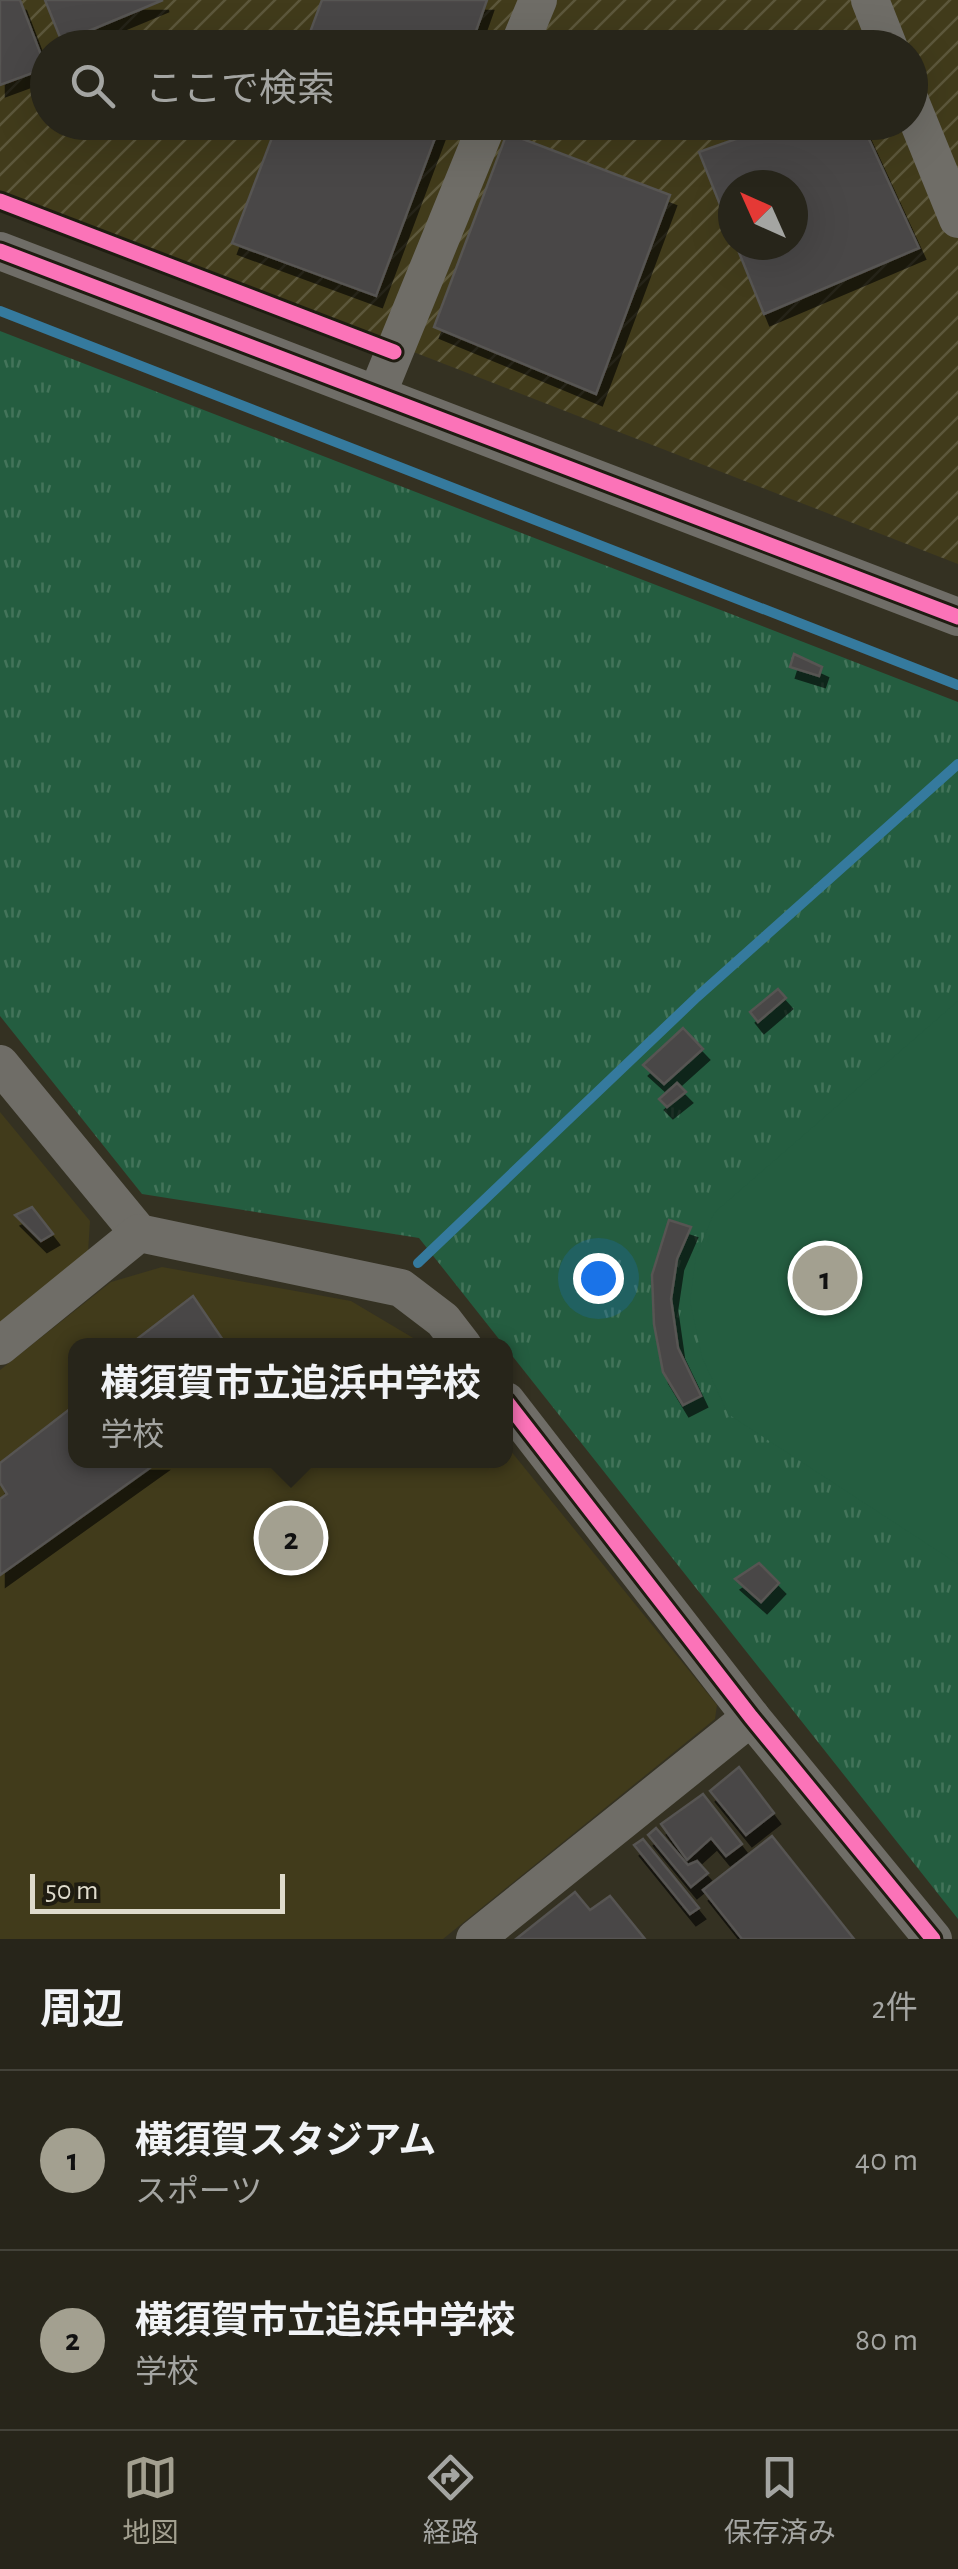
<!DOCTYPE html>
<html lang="ja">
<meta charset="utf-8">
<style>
body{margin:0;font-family:"Alegreya Sans","Noto Sans JP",sans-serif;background:#333127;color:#f1f3f6}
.compass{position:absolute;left:718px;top:170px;width:90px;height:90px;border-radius:50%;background:#27251a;box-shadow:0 10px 40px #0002;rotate:315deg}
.scale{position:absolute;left:30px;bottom:25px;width:255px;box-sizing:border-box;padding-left:10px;border:5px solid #dfdbcc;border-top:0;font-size:28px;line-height:35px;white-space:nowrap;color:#dfdbcc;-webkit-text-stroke:8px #1f1c11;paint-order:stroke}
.you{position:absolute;left:598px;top:1278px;width:35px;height:35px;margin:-25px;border:8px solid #fff;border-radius:50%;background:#1a73e8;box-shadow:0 0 0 15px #1a73e833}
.badge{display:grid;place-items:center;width:65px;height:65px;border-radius:50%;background:#a3a090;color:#111;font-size:32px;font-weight:700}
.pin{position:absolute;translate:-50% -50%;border:5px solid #fff;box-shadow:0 2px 10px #0006}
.popup{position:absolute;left:68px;top:1338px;width:445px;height:130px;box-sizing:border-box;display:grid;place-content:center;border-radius:20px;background:#27251a;filter:drop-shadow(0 2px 8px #0005);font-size:32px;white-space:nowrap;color:#a4a5a2}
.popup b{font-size:38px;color:#f1f3f6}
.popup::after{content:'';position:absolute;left:50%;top:100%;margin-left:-20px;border:20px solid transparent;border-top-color:#27251a}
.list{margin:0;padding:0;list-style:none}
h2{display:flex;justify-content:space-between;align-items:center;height:130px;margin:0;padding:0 40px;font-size:42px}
h2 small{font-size:32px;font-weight:400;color:#a4a5a2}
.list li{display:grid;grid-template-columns:65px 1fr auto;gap:30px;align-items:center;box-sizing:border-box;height:180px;padding:0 40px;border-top:2px solid #434239}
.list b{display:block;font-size:38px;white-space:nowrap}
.list p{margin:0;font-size:32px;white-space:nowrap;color:#a4a5a2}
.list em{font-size:32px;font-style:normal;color:#a4a5a2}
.icon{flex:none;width:55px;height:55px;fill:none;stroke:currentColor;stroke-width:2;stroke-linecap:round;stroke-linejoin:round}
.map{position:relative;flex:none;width:958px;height:1939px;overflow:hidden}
.search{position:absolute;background:#27251a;box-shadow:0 10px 40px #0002;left:30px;right:30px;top:30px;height:110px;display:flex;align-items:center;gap:25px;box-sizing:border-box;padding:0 35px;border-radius:55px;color:#a4a5a2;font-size:38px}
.sheet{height:490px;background:#27251a}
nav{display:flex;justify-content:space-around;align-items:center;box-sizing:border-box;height:140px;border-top:2px solid #434239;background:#27251a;font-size:28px;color:#a4a5a2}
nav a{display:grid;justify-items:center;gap:5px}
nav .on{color:#a3a090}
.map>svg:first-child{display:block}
.built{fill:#413b1b}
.industrial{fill:url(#industrial-furrows);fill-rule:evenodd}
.park{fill:url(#park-tufts)}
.pitch{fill:#245d40}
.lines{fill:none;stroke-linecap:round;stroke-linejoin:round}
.stream{stroke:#357a9e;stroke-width:10}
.building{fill:#4a4746;stroke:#575452;stroke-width:2.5;filter:url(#shadow)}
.path{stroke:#6e6c65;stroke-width:6;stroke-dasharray:10 5;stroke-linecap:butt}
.minor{stroke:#6f6d67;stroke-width:38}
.cycleway-casing{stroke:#1f1c11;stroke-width:21}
.cycleway{stroke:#fb73b8;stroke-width:15}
</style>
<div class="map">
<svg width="958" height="1939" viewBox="0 0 958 1939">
<defs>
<pattern id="industrial-furrows" width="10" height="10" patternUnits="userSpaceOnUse" patternTransform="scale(2.5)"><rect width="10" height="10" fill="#413b1b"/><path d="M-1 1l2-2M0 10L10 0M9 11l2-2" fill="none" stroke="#5c573b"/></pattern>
<pattern id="park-tufts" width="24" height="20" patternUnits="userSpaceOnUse" patternTransform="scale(2.5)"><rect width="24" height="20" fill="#245d40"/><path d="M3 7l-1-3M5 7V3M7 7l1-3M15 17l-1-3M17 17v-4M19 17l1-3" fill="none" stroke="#43745a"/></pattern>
<filter id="shadow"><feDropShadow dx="6" dy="11" stdDeviation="0" flood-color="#0009"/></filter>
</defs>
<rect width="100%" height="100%" fill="#343122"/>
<!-- built -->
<g class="built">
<path d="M0,1112L90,1221L88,1253L0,1324Z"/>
<path d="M162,1267L351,1301L425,1345L76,1346V1460H506V1445L717,1705L715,1719L443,1939H0V1370L111,1282Z"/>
</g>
<!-- industrial -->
<path class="industrial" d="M0,0H958V564L0,191ZM48,48H910V122H48ZM733,185H793V245H733Z"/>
<!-- park -->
<path class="park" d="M0,331L958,702V1919L419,1238L142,1194L0,1016Z"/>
<!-- pitch -->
<path class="pitch" d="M958,1001V1564L728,1414L702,1357L690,1301L696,1256L714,1213Z"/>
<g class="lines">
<!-- stream -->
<g class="stream">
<path d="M0,311L958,685"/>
<path d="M418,1263L697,997L958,764"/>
</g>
</g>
<!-- building -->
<g class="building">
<path d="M0,0H20L46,68L0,85Z"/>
<path d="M45,0H163L62,42Z"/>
<path d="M322,0H487L470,48H283L286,39L305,46Z"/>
<path d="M278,122H441L376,296L232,243Z"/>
<path d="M784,122H861L919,248L764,314L736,245H793V185H733V237L699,152Z"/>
<path d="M507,133L670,195L596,394L434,327Z"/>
<path d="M794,654L822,667L819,676L790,667Z"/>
<path d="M778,989L786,998L758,1022L750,1012Z"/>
<path d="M683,1028L703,1049L664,1084L643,1065Z"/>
<path d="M677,1083L686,1092L667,1107L659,1099Z"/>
<path d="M32,1207L53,1234L41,1241L15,1215Z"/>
<path d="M669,1220L691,1227L677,1259L671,1299L678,1348L701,1396L683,1405L663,1372L654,1324L652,1275Z"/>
<path d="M193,1296L227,1346H128Z"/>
<path d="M75,1405L76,1460H161L0,1575V1499L7,1494L0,1483V1463Z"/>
<path d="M759,1563L779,1583L761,1602L735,1579Z"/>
<path d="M739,1767L774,1813L746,1835L710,1791Z"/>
<path d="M703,1794L742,1844L726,1856L711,1838L687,1860L661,1824Z"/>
<path d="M656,1828L688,1865L697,1861L708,1873L691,1887L648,1835Z"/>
<path d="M772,1836L854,1939H742L703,1890Z"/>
<path d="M643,1839L699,1908L690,1914L634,1845Z"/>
<path d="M575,1892L590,1910L610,1896L645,1939H516Z"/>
</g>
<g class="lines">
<!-- path -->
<path class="path" d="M0,201L363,340"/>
<!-- minor -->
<g class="minor">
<path d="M870,0L889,48"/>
<path d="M518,48L538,0"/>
<path d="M910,101L958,219"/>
<path d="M0,251L958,617"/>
<path d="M378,392L488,122"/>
<path d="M0,1064L139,1233"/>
<path d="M0,1346L139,1233L401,1288L443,1320L463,1346"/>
<path d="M506,1401L751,1717L933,1939"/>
<path d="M475,1939L751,1717"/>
</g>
<defs>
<g id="cycleway">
<path d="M0,201L394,352"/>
<path d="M0,251L958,617"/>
<path d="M506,1401L751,1717L933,1939"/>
</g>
</defs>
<!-- cycleway casing -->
<use href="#cycleway" class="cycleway-casing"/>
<!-- cycleway -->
<use href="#cycleway" class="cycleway"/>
</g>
</svg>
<svg class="compass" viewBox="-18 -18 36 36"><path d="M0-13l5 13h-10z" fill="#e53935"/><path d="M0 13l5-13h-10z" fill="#a4a5a2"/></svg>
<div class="scale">50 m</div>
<div class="you"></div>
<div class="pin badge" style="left:825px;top:1278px">1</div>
<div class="pin badge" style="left:291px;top:1538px">2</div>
<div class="popup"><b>横須賀市立追浜中学校</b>学校</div>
<div class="search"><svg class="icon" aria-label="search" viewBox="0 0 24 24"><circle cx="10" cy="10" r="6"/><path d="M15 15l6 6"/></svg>ここで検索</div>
</div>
<section class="sheet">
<h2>周辺<small>2件</small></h2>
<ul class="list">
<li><span class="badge">1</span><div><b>横須賀スタジアム</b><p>スポーツ</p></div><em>40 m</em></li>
<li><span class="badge">2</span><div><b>横須賀市立追浜中学校</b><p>学校</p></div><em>80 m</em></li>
</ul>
</section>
<nav>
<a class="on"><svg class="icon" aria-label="map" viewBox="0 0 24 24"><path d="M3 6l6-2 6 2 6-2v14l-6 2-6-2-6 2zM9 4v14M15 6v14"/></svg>地図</a>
<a><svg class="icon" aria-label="directions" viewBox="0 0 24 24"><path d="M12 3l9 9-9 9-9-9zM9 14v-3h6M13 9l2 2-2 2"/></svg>経路</a>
<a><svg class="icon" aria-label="saved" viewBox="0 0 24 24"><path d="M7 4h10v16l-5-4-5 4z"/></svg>保存済み</a>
</nav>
